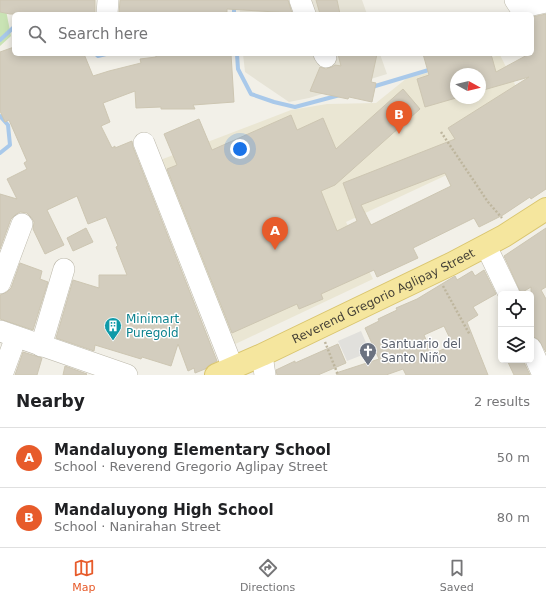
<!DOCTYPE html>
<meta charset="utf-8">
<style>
body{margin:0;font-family:"DejaVu Sans",sans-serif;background:#f2f2f2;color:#202124}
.controls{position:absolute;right:12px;bottom:12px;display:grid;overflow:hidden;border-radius:6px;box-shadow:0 2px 10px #0003}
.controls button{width:36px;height:36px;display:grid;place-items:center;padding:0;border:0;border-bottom:1px solid #e0e0e0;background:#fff;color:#202124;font:20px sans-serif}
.compass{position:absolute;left:450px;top:68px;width:36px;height:36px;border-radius:50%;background:#fff;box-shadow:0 2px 10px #0003;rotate:98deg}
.you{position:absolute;left:240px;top:149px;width:14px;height:14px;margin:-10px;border:3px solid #fff;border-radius:50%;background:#1a73e8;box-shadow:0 0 0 6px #1a73e833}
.badge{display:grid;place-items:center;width:26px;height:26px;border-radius:50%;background:#e75b2a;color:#fff;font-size:13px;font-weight:700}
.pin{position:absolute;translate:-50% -33px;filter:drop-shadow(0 1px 2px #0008)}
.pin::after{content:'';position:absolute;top:21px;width:14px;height:12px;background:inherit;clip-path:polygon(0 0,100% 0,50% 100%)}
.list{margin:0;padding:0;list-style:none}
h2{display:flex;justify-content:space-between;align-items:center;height:52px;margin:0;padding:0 16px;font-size:17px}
h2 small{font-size:13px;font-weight:400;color:#757577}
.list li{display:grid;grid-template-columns:26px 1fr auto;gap:12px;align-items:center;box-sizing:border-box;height:60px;padding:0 16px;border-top:1px solid #e0e0e0}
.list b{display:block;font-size:15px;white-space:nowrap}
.list p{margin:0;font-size:13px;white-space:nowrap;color:#757577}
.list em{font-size:13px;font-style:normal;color:#757577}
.icon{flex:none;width:22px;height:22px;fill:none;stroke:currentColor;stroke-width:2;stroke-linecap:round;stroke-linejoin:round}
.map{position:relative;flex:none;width:546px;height:375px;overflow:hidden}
.search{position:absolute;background:#fff;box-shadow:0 2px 10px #0003;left:12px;right:12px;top:12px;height:44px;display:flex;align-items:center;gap:10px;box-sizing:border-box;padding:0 14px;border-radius:6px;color:#757577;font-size:15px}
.sheet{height:172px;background:#fff}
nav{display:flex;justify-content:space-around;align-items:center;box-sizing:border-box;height:56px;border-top:1px solid #e0e0e0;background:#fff;font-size:11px;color:#757577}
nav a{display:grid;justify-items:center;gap:2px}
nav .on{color:#e75b2a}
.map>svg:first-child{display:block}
.residential{fill:#e6e3d6}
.education{fill:#eae6d3;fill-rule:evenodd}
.green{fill:#c9e3b4}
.parking{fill:#e1e0dc}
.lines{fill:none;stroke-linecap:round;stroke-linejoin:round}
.stream{stroke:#a9c9ea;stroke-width:4}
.building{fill:#d3cdbe;stroke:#cdc6b2;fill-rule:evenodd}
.minor-casing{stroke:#bdb9ab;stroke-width:22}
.major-casing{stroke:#d9c56f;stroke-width:24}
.path{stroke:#beb69e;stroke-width:2.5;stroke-dasharray:2 2;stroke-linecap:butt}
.minor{stroke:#fff;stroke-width:21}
.major{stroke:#f5e69e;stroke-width:22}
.labels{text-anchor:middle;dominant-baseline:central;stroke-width:3;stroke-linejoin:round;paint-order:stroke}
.street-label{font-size:12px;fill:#454137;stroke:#fff}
.culture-label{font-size:12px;fill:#0d838f;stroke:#fff;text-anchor:start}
.worship-label{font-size:12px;fill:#5b616d;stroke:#fff;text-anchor:start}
</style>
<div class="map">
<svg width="546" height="375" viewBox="0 0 546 375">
<rect width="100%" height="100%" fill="#f2f0e8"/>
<!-- residential -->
<g class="residential">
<path d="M239,0H362L367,14H240Z"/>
<path d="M243,54H380L387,74L309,98L289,102L245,72Z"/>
</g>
<!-- education -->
<path class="education" d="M500,55L529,112L453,172L346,222L373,279L229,347L155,162L291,110L327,104L376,103L407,78ZM456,74H480V98H456Z"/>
<!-- green -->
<path class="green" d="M0,0H4L11,36L0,46Z"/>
<!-- parking -->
<path class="parking" d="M361,331L370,352L347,361L338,341Z"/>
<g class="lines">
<!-- stream -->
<g class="stream">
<path d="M234,0V14"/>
<path d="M0,40L14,27"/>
<path d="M96,54L98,56L106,54"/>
<path d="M237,54L238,69L251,94L274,102L295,107L340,95"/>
<path d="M372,87L432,69"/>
<path d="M0,116L8,125L10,145L0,153"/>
</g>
</g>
<!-- building -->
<g class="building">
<path d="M0,0H95V14H10L0,12Z"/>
<path d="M120,0H288L292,13L227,9V12L213,14H119Z"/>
<path d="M316,0H337L340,14H320Z"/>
<path d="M546,14V189L531,199L530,197L503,215L479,227L474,218L413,248L418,258L377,277L374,270L321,294L323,299L299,309L297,304L232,333L167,169L177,165L164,134L199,119L212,150L291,115L297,130L323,118L336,149L403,89L420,109L335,185L321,191L337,231L357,221L343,183L455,139L448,128L529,77L480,91V74H456V98L425,107L417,79L429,75L423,54H491L496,72L529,54H532V17ZM445,173L451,186L371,225L361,205Z"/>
<path d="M14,47V54H84L93,76L109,71L141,63L140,59L156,57V54H231L234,102L193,105L195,109H161V107L136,108L135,91L103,103L110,122L101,126L112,148L115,146V148L132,141L133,147L217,361L211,364L205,369L195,373L194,368L188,371L178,344L171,366L142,357L141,359L95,345L94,351L56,338L73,280L99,288V275H127L116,247L118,246L106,217L88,224L77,196L47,210L64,245L45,254L33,229L34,222L31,217L27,213L20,212L15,215L11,219L0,249V194L17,199L7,179L27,169L24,163L27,161L9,120L5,122L0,111V52Z"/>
<path d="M338,54H377L371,82L376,83L372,102L349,97L348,99L310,91L320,67L326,69L332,67L335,65L341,66Z"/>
<path d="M86,228L93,242L73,251L67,238Z"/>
<path d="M546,228V287L541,290L546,299V352L538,339L531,336V287L521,293L504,256Z"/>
<path d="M20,263L42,271L40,279L48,282L33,330L0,319V295L7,292L11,288Z"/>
<path d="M484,270L496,294L473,307L478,315L467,322L488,375H406L403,369L386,375H337L336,373L379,359L365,328L379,321L378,319L397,310L396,308L417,299L455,276L457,280L472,271L475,276ZM444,326L453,345L432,354L424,335Z"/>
<path d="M338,344L346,363L318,375H277L276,370L295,361V363Z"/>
<path d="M23,352L42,358L37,375H15Z"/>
<path d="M507,360H523L530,375H514Z"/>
<path d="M65,366L87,374L86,375H63Z"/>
</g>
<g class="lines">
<defs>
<g id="minor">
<path d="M300,0L305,14"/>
<path d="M515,0L519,6L523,7L546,2"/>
<path d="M107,14L108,0"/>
<path d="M324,54L326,57"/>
<path d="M144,143L233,368"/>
<path d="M486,246L509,294"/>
<path d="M0,283L22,224"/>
<path d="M0,331L127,375"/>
<path d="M41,346L64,269"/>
<path d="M531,348L543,375"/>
<path d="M262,355L265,375"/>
<path d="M2,375L16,337"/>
</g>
<g id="major">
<path id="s1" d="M216,375L262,355L451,264L504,236L546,209"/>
</g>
</defs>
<!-- minor casing -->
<use href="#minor" class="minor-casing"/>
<!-- major casing -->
<use href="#major" class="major-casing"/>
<!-- path -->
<g class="path">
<path d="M441,132L488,202L502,218"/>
<path d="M443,286L470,335"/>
<path d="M325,342L338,375"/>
</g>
<!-- minor -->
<use href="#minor" class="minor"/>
<!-- major -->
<use href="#major" class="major"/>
</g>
<!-- icons -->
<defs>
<symbol id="building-pin" viewBox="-11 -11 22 30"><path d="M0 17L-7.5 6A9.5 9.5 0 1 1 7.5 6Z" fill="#0f9aa8" stroke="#fff"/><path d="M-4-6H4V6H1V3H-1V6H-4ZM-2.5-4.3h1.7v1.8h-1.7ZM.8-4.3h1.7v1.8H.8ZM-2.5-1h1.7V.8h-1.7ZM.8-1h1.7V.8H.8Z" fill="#fff"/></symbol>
<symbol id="church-pin" viewBox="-11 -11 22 30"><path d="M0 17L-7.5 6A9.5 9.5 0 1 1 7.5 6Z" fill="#6b7280" stroke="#fff"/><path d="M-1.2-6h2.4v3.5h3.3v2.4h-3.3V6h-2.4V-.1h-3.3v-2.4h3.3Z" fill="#fff"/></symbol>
</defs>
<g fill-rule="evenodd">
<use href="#building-pin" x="103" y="316" width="20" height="27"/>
<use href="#church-pin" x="358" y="341" width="20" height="27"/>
</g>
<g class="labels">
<!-- street labels -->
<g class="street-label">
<text stroke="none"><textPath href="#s1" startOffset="185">Reverend Gregorio Aglipay Street</textPath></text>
</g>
<!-- culture labels -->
<g class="culture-label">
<text x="126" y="319">Minimart<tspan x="126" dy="14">Puregold</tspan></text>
</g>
<!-- worship labels -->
<g class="worship-label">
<text x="381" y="344">Santuario del<tspan x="381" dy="14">Santo Niño</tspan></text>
</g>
</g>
</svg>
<div class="controls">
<button><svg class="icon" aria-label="locate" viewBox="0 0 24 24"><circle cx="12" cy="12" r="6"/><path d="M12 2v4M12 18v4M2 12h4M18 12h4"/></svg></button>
<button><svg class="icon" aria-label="layers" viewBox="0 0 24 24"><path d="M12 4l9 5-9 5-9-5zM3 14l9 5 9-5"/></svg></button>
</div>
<svg class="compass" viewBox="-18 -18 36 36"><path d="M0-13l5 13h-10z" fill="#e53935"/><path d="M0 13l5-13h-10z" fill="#757577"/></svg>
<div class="you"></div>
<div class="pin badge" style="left:275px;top:250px">A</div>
<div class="pin badge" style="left:399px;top:134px">B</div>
<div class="search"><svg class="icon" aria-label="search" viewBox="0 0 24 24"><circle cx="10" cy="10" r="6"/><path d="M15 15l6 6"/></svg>Search here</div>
</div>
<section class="sheet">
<h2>Nearby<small>2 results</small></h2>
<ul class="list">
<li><span class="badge">A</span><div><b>Mandaluyong Elementary School</b><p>School · Reverend Gregorio Aglipay Street</p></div><em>50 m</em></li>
<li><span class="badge">B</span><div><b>Mandaluyong High School</b><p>School · Nanirahan Street</p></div><em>80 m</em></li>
</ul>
</section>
<nav>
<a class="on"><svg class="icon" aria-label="map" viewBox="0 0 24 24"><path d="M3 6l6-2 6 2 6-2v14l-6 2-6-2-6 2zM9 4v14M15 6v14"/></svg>Map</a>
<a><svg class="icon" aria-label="directions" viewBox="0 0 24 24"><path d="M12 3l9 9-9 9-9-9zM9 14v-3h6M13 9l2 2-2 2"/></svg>Directions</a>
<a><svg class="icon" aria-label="saved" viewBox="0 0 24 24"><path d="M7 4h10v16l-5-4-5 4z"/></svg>Saved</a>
</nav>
